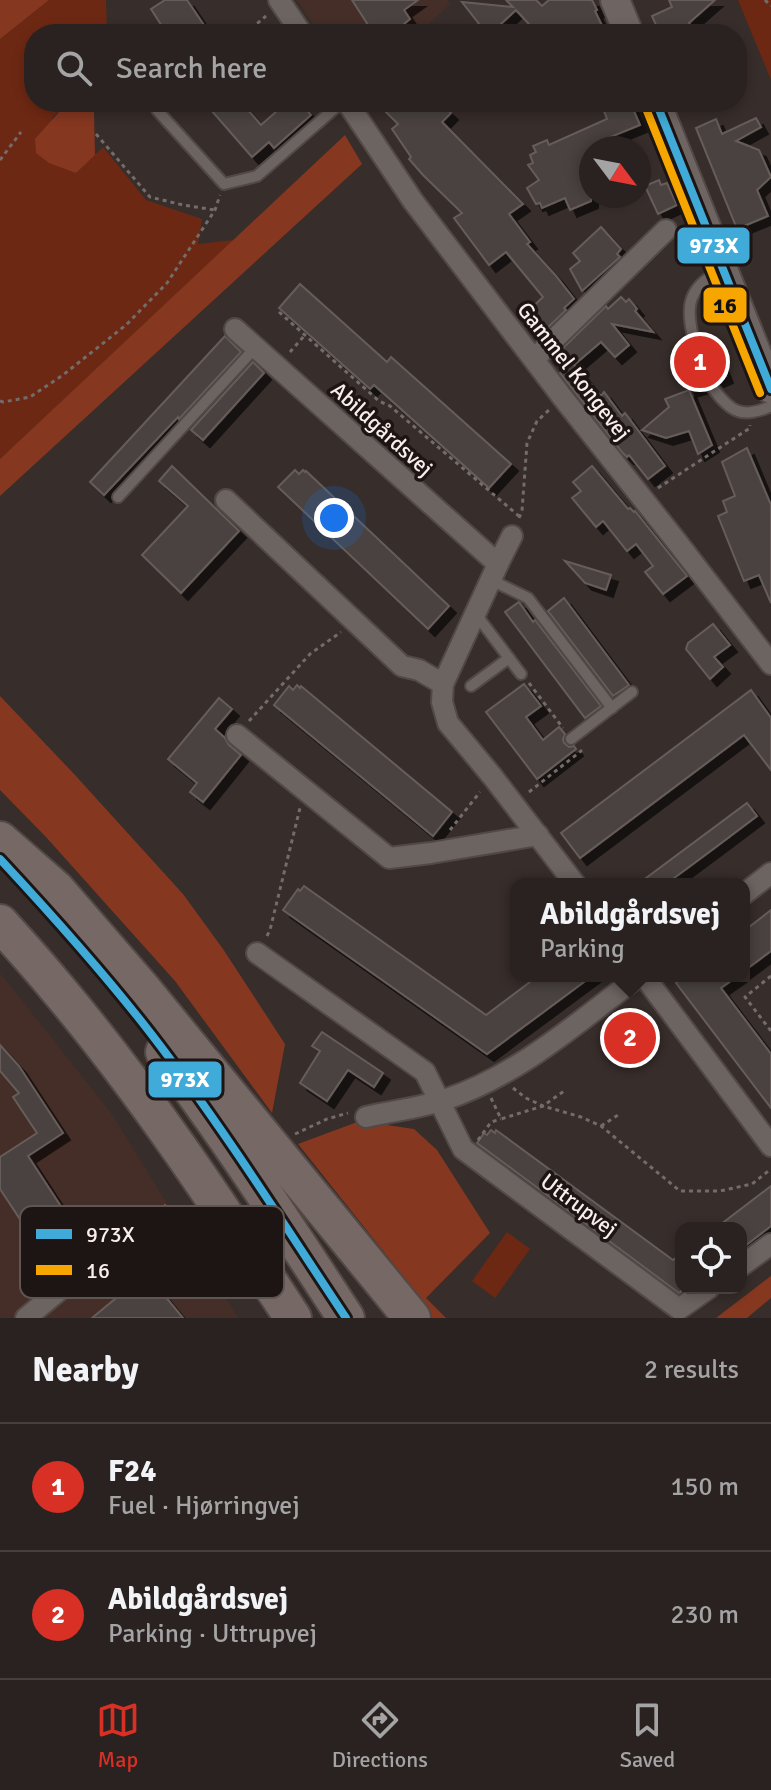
<!DOCTYPE html>
<meta charset="utf-8">
<style>
body{margin:0;font-family:Signika,sans-serif;background:#312a29;color:#f1f3f6}
.controls{position:absolute;right:24px;bottom:24px;display:grid;overflow:hidden;border-radius:16px;box-shadow:0 4px 12px #0003}
.controls button{width:72px;height:72px;display:grid;place-items:center;padding:0;border:0;border-bottom:2px solid #453f3e;background:#292220;color:#f1f3f6;font:40px sans-serif}
.compass{position:absolute;left:579px;top:136px;width:72px;height:72px;border-radius:50%;background:#292220;box-shadow:0 4px 12px #0003;rotate:122deg}
.you{position:absolute;left:334px;top:518px;width:28px;height:28px;margin:-20px;border:6px solid #fff;border-radius:50%;background:#1a73e8;box-shadow:0 0 0 12px #1a73e833}
.badge{display:grid;place-items:center;width:52px;height:52px;border-radius:50%;background:#d93025;color:#fff;font-size:26px;font-weight:700}
.pin{position:absolute;translate:-50% -50%;border:4px solid #fff;box-shadow:0 2px 8px #0006}
.popup{position:absolute;left:510px;top:878px;width:240px;height:104px;box-sizing:border-box;display:grid;place-content:center;border-radius:16px;background:#292220;filter:drop-shadow(0 2px 6px #0005);font-size:26px;white-space:nowrap;color:#a5a4a5}
.popup b{font-size:30px;color:#f1f3f6}
.popup::after{content:'';position:absolute;left:50%;top:100%;margin-left:-16px;border:16px solid transparent;border-top-color:#292220}
.list{margin:0;padding:0;list-style:none}
h2{display:flex;justify-content:space-between;align-items:center;height:104px;margin:0;padding:0 32px;font-size:34px}
h2 small{font-size:26px;font-weight:400;color:#a5a4a5}
.list li{display:grid;grid-template-columns:52px 1fr auto;gap:24px;align-items:center;box-sizing:border-box;height:128px;padding:0 32px;border-top:2px solid #453f3e}
.list b{display:block;font-size:30px;white-space:nowrap}
.list p{margin:0;font-size:26px;white-space:nowrap;color:#a5a4a5}
.list em{font-size:26px;font-style:normal;color:#a5a4a5}
.icon{flex:none;width:44px;height:44px;fill:none;stroke:currentColor;stroke-width:2;stroke-linecap:round;stroke-linejoin:round}
.map{position:relative;flex:none;width:771px;height:1318px;overflow:hidden}
.search{position:absolute;background:#292220;box-shadow:0 4px 12px #0003;left:24px;right:24px;top:24px;height:88px;display:flex;align-items:center;gap:20px;box-sizing:border-box;padding:0 28px;border-radius:32px;color:#a5a4a5;font-size:30px}
.sheet{height:360px;background:#292220}
nav{display:flex;justify-content:space-around;align-items:center;box-sizing:border-box;height:112px;border-top:2px solid #453f3e;background:#292220;font-size:22px;color:#a5a4a5}
nav a{display:grid;justify-items:center;gap:4px}
nav .on{color:#d93025}
.map>svg:first-child{display:block}
.built{fill:#442e27}
.green{fill:#6d2813}
.forest{fill:#863720}
.building{fill:#4a423f;stroke:#665d5a;stroke-width:2;filter:url(#shadow)}
.lines{fill:none;stroke-linecap:round;stroke-linejoin:round}
.service-casing{stroke:#524947;stroke-width:14}
.minor-casing{stroke:#524947;stroke-width:24}
.secondary-casing{stroke:#524947;stroke-width:32}
.motorway-casing{stroke:#524947;stroke-width:40}
.path{stroke:#736c6a;stroke-width:3;stroke-dasharray:4 4;stroke-linecap:butt}
.service{stroke:#6c6461;stroke-width:10}
.minor{stroke:#6c6461;stroke-width:20}
.secondary{stroke:#6e6462;stroke-width:28}
.motorway{stroke:#766864;stroke-width:36}
.bus-1-casing{stroke:#1d1513;stroke-width:14}
.bus-2-casing{stroke:#1d1513;stroke-width:14}
.bus-1{stroke:#40aad8;stroke-width:8}
.bus-2{stroke:#f7a600;stroke-width:8}
.labels{text-anchor:middle;dominant-baseline:central;stroke-width:7;stroke-linejoin:round;paint-order:stroke}
.street-label{font-size:22px;fill:#faeeeb;stroke:#1d1513}
.key{fill:#1d1513;stroke:#5f5654;stroke-width:2}
.key-label{font-size:22px;fill:#faeeeb}
.line-badge{stroke:#1d1513;stroke-width:3}
.badge-label{font-size:22px;text-anchor:middle;font-weight:bold;fill:#fff}
.pale-badge-label{font-size:22px;text-anchor:middle;font-weight:bold;fill:#111}
</style>
<div class="map">
<svg width="771" height="1318" viewBox="0 0 771 1318">
<defs>
<filter id="shadow"><feDropShadow dx="7" dy="7" stdDeviation="0" flood-color="#0009"/></filter>
</defs>
<rect width="100%" height="100%" fill="#372d2a"/>
<!-- built -->
<g class="built">
<path d="M297,0H448L450,4L418,34H320Z"/>
<path d="M0,973L111,1113L238,1318H0Z"/>
</g>
<!-- green -->
<g class="green">
<path d="M49,0H106L107,34H34V102H68L52,118L76,173L103,147L146,200L202,219L198,244L234,240L0,459V39Z"/>
<path d="M738,0H771V80Z"/>
<path d="M507,1232L530,1249L495,1298L472,1281Z"/>
</g>
<!-- forest -->
<g class="forest">
<path d="M0,0H49L0,39Z"/>
<path d="M68,102H109L94,112L95,155L76,173L49,163L36,153L35,139Z"/>
<path d="M345,135L362,164L0,496V459Z"/>
<path d="M0,696L75,775L183,894L223,949L285,1044L272,1113L175,981L46,837L0,790Z"/>
<path d="M360,1121L414,1129L437,1150L490,1233L426,1298L446,1318H426L409,1297L407,1281L298,1144Z"/>
<path d="M771,1276V1298L747,1318H716Z"/>
</g>
<!-- building -->
<g class="building">
<path d="M165,0H187L210,34H167L151,9Z"/>
<path d="M352,0H418L404,10L410,19L404,24L411,34H380L376,28L372,31Z"/>
<path d="M506,0H536L542,6L549,0H592L597,10L595,11L606,34H538L516,10L490,34H487L462,2L513,7Z"/>
<path d="M669,0H715L689,23L697,34H660L652,16L672,7Z"/>
<path d="M204,102H241L261,125L287,102H300L311,115L274,148L269,142L252,157Z"/>
<path d="M376,102H439L451,113L442,122L523,204L509,214L530,242L527,244L556,276L574,299L564,308L566,310L541,334L540,333L538,335L522,317L543,297L506,252L489,265L454,218L462,213L423,175L409,159L411,157L392,129L398,124Z"/>
<path d="M612,102H630L640,125L598,142L600,146L591,148V201L570,210L565,198L542,208L540,203L536,204L527,188L539,180L528,165L533,163L530,155L536,152L533,146L547,140L549,145L607,119L602,106Z"/>
<path d="M756,118L761,127L736,141L759,150L771,177L757,190L768,216L737,229L696,128L716,119L722,134Z"/>
<path d="M659,180L661,185L667,183L677,205L658,214L645,186Z"/>
<path d="M601,227L621,249L617,254L620,257L582,291L570,269L580,261L573,253Z"/>
<path d="M300,284L387,362L391,357L511,464L489,488L374,385L370,389L279,308Z"/>
<path d="M621,297L626,302L629,299L637,309L635,311L653,332L612,324L629,345L615,357L601,342L574,365L601,396L604,392L622,416L625,413L665,466L648,479L629,455L627,457L622,452L560,373L569,365L558,353L606,306L608,309Z"/>
<path d="M225,336L241,352L179,419L178,417L104,495L90,482Z"/>
<path d="M711,340L726,376L717,380L713,376L707,375L702,379V386L689,390L674,355L688,349L692,353L697,354L702,349L703,343Z"/>
<path d="M253,362L264,373L203,440L191,430Z"/>
<path d="M689,390L712,445L698,454L689,431L666,438L642,430L669,407L665,399Z"/>
<path d="M747,448L771,505V603L759,575L744,581L718,516L727,512L723,501L735,496L722,462Z"/>
<path d="M172,466L239,531L181,593L142,555L188,506L159,481Z"/>
<path d="M592,466L628,509L630,508L634,512L635,511L687,576L663,594L645,572L653,566L636,544L627,551L603,521L596,527L572,498L581,491L573,482Z"/>
<path d="M295,470L299,474L303,470L305,472L306,471L449,606L428,629L278,487Z"/>
<path d="M565,561L611,575L606,590L585,583Z"/>
<path d="M564,598L629,685L613,696L548,611Z"/>
<path d="M519,602L533,622L535,620L601,706L585,718L505,612Z"/>
<path d="M713,624L730,645L714,657L723,667L710,679L686,649L688,643Z"/>
<path d="M524,684L541,706L526,717L543,740L559,727L565,734L563,739L564,743L569,747L574,746L576,749L537,779L486,712Z"/>
<path d="M297,685L300,688L301,686L452,812L433,836L274,705L289,686L293,690Z"/>
<path d="M751,690L771,718V770L744,735L580,858L561,833Z"/>
<path d="M219,698L232,709L215,729L225,738L229,745L241,755L203,802L190,792L197,783L168,759Z"/>
<path d="M747,803L757,816L716,847L666,884H638Z"/>
<path d="M304,886L486,1015L538,976H592L487,1054L283,910L298,889L300,891Z"/>
<path d="M771,910V951L744,971V931Z"/>
<path d="M684,976H738L721,988L771,1054V1108L676,983Z"/>
<path d="M322,1032L383,1073L374,1087L348,1070L327,1101L300,1083L320,1051L312,1046Z"/>
<path d="M0,1045L19,1066L63,1133L28,1156L77,1231L43,1254L0,1189V1157L37,1133L13,1097L19,1093L0,1071Z"/>
<path d="M491,1130L495,1133L496,1130L673,1260L681,1254V1292L679,1293L477,1143L484,1133L487,1135Z"/>
<path d="M771,1186V1226L741,1249V1228H716Z"/>
<path d="M138,1280L147,1291L155,1284L183,1318H92Z"/>
</g>
<g class="lines">
<defs>
<g id="service">
<path d="M157,110L224,184L257,176L342,102"/>
<path d="M695,346C687,311 683,290 720,271"/>
<path d="M709,383C728,409 739,421 771,406"/>
<path d="M118,497L255,348"/>
<path d="M491,580L528,598L612,708"/>
<path d="M475,613L521,674"/>
<path d="M471,686L509,658"/>
<path d="M571,739L632,692"/>
</g>
<g id="minor">
<path d="M279,0L302,34"/>
<path d="M347,102L413,201L563,398L677,542L771,664"/>
<path d="M235,329L498,564L443,684L442,702L448,723L492,776L575,884"/>
<path d="M534,359L666,230"/>
<path d="M226,500L402,666L419,670L443,684"/>
<path d="M498,564L512,536"/>
<path d="M237,735L389,858L431,853L538,835"/>
<path d="M744,894L771,873"/>
<path d="M257,953L425,1072L463,1149L679,1309L709,1288"/>
<path d="M644,976L771,1146"/>
<path d="M366,1117C392,1111 419,1108 444,1100C519,1075 577,1023 639,976"/>
<path d="M741,1266L771,1244"/>
<path d="M26,1318L104,1253"/>
</g>
<g id="secondary">
<path d="M615,0L629,34"/>
<path d="M656,102L771,389"/>
</g>
<g id="motorway">
<path d="M0,840L56,889L140,986L412,1318"/>
<path d="M0,923C19,944 38,965 56,987C144,1091 219,1205 293,1318"/>
<path d="M164,1052C229,1138 287,1228 346,1318"/>
</g>
</defs>
<!-- service casing -->
<use href="#service" class="service-casing"/>
<!-- minor casing -->
<use href="#minor" class="minor-casing"/>
<!-- secondary casing -->
<use href="#secondary" class="secondary-casing"/>
<!-- motorway casing -->
<use href="#motorway" class="motorway-casing"/>
<!-- path -->
<g class="path">
<path d="M765,0L771,6"/>
<path d="M245,34L266,16"/>
<path d="M96,134L150,197L183,205L215,210"/>
<path d="M0,160L21,132"/>
<path d="M279,312L379,401L390,406L520,517"/>
<path d="M290,352L305,335"/>
<path d="M0,401L3,402L30,397L63,375L126,325L167,283L215,210L220,195"/>
<path d="M658,488L750,428V425"/>
<path d="M519,518L522,511L527,443L537,421L549,410"/>
<path d="M529,683L563,728"/>
<path d="M249,721L310,654L341,632"/>
<path d="M529,792L581,751L580,750"/>
<path d="M450,830L480,792"/>
<path d="M267,936L270,930L300,808"/>
<path d="M771,976L745,997L771,1031"/>
<path d="M513,1088L526,1098L543,1106L581,1117L601,1126L680,1191H720L752,1184L771,1169"/>
<path d="M491,1098L501,1119L543,1106L564,1091"/>
<path d="M601,1126L618,1115"/>
<path d="M295,1134L327,1119L348,1113"/>
<path d="M478,1140L491,1122L501,1119"/>
<path d="M118,1239L166,1205"/>
</g>
<!-- service -->
<use href="#service" class="service"/>
<!-- minor -->
<use href="#minor" class="minor"/>
<!-- secondary -->
<use href="#secondary" class="secondary"/>
<!-- motorway -->
<use href="#motorway" class="motorway"/>
<defs>
<g id="bus-1">
<path d="M656,102L771,389"/>
<path d="M0,859C53,916 105,974 152,1035C222,1126 283,1223 346,1318"/>
</g>
<path id="bus-2" d="M645,106L760,393"/>
</defs>
<!-- bus-1 casing -->
<use href="#bus-1" class="bus-1-casing"/>
<!-- bus-2 casing -->
<use href="#bus-2" class="bus-2-casing"/>
<!-- bus-1 -->
<use href="#bus-1" class="bus-1"/>
<!-- bus-2 -->
<use href="#bus-2" class="bus-2"/>
</g>
<g class="labels">
<!-- street labels -->
<g class="street-label">
<text transform="translate(574 371) rotate(52)">Gammel Kongevej</text>
<text transform="translate(382 429) rotate(42)">Abildgårdsvej</text>
<text transform="translate(579 1205) rotate(37)">Uttrupvej</text>
</g>
</g>
<!-- legend -->
<rect x="20" y="1206" width="264" height="92" rx="12" class="key"/>
<rect x="36" y="1229" width="36" height="10" fill="#40aad8"/>
<rect x="36" y="1265" width="36" height="10" fill="#f7a600"/>
<g class="key-label">
<text x="86" y="1242">973X</text>
<text x="86" y="1278">16</text>
</g>
<g class="line-badge">
<rect x="676" y="226" width="75" height="39" rx="8" fill="#40aad8"/>
<rect x="702" y="286" width="46" height="38" rx="8" fill="#f7a600"/>
<rect x="147" y="1060" width="76" height="39" rx="8" fill="#40aad8"/>
</g>
<g class="badge-label">
<text x="714" y="253">973X</text>
<text x="185" y="1087">973X</text>
</g>
<g class="pale-badge-label">
<text x="725" y="313">16</text>
</g>
</svg>
<div class="controls">
<button><svg class="icon" aria-label="locate" viewBox="0 0 24 24"><circle cx="12" cy="12" r="6"/><path d="M12 2v4M12 18v4M2 12h4M18 12h4"/></svg></button>
</div>
<svg class="compass" viewBox="-18 -18 36 36"><path d="M0-13l5 13h-10z" fill="#e53935"/><path d="M0 13l5-13h-10z" fill="#a5a4a5"/></svg>
<div class="you"></div>
<div class="pin badge" style="left:700px;top:362px">1</div>
<div class="pin badge" style="left:630px;top:1038px">2</div>
<div class="popup"><b>Abildgårdsvej</b>Parking</div>
<div class="search"><svg class="icon" aria-label="search" viewBox="0 0 24 24"><circle cx="10" cy="10" r="6"/><path d="M15 15l6 6"/></svg>Search here</div>
</div>
<section class="sheet">
<h2>Nearby<small>2 results</small></h2>
<ul class="list">
<li><span class="badge">1</span><div><b>F24</b><p>Fuel · Hjørringvej</p></div><em>150 m</em></li>
<li><span class="badge">2</span><div><b>Abildgårdsvej</b><p>Parking · Uttrupvej</p></div><em>230 m</em></li>
</ul>
</section>
<nav>
<a class="on"><svg class="icon" aria-label="map" viewBox="0 0 24 24"><path d="M3 6l6-2 6 2 6-2v14l-6 2-6-2-6 2zM9 4v14M15 6v14"/></svg>Map</a>
<a><svg class="icon" aria-label="directions" viewBox="0 0 24 24"><path d="M12 3l9 9-9 9-9-9zM9 14v-3h6M13 9l2 2-2 2"/></svg>Directions</a>
<a><svg class="icon" aria-label="saved" viewBox="0 0 24 24"><path d="M7 4h10v16l-5-4-5 4z"/></svg>Saved</a>
</nav>
